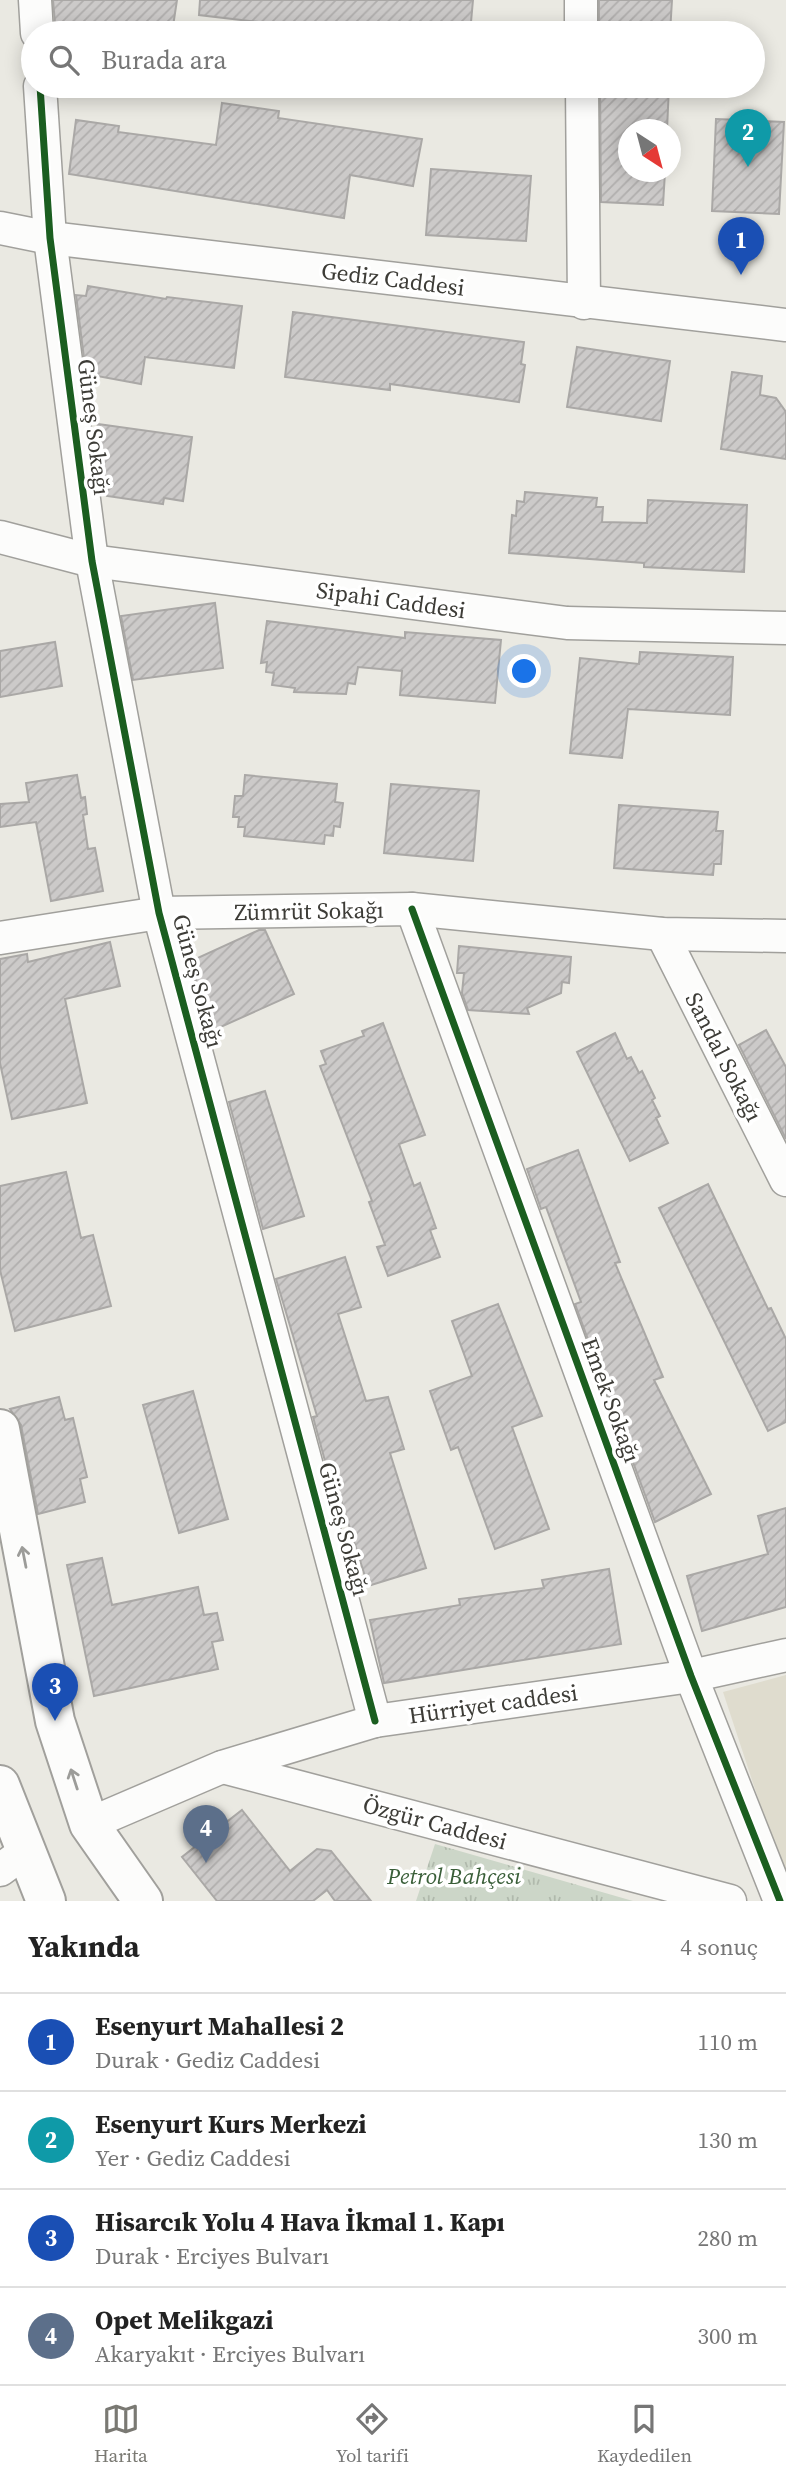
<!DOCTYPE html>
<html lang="tr">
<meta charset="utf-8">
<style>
body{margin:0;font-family:"Source Serif 4",serif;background:#f2f2f2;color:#222}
.compass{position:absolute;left:618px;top:119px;width:63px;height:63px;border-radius:50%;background:#fff;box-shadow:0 4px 18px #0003;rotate:144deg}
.you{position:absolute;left:525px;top:672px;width:24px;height:24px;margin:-18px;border:5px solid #fff;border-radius:50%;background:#1a73e8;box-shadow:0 0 0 10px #1a73e833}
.badge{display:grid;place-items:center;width:46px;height:46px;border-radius:50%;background:#7a7973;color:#fff;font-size:23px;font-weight:700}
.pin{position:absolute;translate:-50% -58px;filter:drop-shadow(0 2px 4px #0008)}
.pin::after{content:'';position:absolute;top:37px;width:24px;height:21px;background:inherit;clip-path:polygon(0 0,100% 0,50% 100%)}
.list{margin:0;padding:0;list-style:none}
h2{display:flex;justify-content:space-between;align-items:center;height:91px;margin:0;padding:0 28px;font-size:30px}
h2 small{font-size:23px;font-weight:400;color:#767676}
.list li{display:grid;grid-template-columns:46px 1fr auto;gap:21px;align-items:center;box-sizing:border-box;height:98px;padding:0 28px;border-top:2px solid #e0e0e0}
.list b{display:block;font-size:26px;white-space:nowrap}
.list p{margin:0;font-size:23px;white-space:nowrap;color:#767676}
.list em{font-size:23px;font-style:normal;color:#767676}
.icon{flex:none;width:38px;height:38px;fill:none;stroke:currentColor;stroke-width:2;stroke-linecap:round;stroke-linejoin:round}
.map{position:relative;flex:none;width:786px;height:1901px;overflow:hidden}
.search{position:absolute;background:#fff;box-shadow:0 4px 18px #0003;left:21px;right:21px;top:21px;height:77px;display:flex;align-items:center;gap:18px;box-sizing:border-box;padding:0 24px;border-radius:38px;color:#767676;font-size:26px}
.sheet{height:483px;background:#fff}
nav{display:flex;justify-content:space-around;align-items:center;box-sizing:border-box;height:98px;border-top:2px solid #e0e0e0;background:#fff;font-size:19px;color:#767676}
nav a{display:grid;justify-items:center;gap:4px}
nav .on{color:#7a7973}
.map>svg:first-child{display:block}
.built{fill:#dfdcce}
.park{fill:url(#park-tufts)}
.building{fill:url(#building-hatch);stroke:#aaa8a6;stroke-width:2}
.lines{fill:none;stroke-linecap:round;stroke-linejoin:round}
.street-casing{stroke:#a1a09c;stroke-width:35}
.highway-casing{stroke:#a1a09c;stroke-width:42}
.street{stroke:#fcfcfb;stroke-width:32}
.highway{stroke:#fcfcfb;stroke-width:38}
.cycleway-casing{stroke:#fff;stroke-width:11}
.cycleway{stroke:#1b5e20;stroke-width:7}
.oneway{stroke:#9c9c99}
.labels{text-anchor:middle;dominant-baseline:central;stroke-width:7;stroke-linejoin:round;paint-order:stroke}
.street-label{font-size:23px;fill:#3d3c37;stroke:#fff}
.park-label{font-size:23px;font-style:italic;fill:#395e38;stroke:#fff}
</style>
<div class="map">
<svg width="786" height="1901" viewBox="0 0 786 1901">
<defs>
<pattern id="park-tufts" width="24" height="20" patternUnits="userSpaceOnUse" patternTransform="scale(1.75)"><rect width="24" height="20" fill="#ccd6c8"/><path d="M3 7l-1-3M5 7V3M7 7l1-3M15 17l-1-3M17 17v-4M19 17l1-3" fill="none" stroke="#b0b9ac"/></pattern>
<pattern id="building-hatch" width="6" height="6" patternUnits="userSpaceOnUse" patternTransform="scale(1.75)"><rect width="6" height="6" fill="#cccac9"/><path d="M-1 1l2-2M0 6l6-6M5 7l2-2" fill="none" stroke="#b0aead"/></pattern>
</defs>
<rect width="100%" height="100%" fill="#eae9e2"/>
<!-- built -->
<path class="built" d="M786,1675V1883L723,1692Z"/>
<!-- park -->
<path class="park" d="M435,1844L633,1901H416Z"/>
<!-- building -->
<g class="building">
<path d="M53,0H177L172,33H116V31L55,23Z"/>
<path d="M200,0H473L470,33H275L276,24L199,15Z"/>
<path d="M599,0H672L670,33H599Z"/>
<path d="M600,86H669L667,130H628V172H665L663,205L601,202Z"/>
<path d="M222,103L279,111L278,118L422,139L413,186L350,175L344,218L69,174L76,120L119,126L118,132L216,145Z"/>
<path d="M716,119L784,122L779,214L712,211Z"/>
<path d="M431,169L531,176L526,241L426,235Z"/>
<path d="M88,286L166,299L167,297L242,306L234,368L145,357L141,384L86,374L76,295L86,296Z"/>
<path d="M293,312L524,342L521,364L525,365L519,402L390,384V390L285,377Z"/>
<path d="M577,347L670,361L661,421L567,407Z"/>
<path d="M732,372L762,376L760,395L776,398L786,412V459L721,449Z"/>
<path d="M98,424L192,437L183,501L164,498L163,504L107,496L108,490H101L95,441Z"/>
<path d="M525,492L597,498L596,507H603L602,522L647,523L648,500L747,505L744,572L644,567V563L509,553L512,515L516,516L517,501L524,502Z"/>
<path d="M215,603L223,668L133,680L121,616Z"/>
<path d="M267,621L405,638V632L501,640L495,703L400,695L402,671L358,667L355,684L348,683L346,694L294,692L295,688L272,685L274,673L266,672L267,662L261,663Z"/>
<path d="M55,642L62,686L0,697V651Z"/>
<path d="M640,652L733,657L730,715L628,709L622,758L570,753L580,658L639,664Z"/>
<path d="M77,775L81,798L85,797L87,814L83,815L88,849L95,848L103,891L51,901L36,822L0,827V804L29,802L26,783Z"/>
<path d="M245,775L337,784L335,802L343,803L340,827L334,826L333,836L325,835L324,844L244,836L245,827H238L239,817H233L235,796H243Z"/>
<path d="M391,784L479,791L473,861L384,853Z"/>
<path d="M619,805L718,812L716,831H723L721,864H714L713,875L614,868Z"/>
<path d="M259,930H265L294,994L214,1030L202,1003L191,961Z"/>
<path d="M110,942L120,986L65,999L87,1103L12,1119L0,1063V959L27,954L28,962Z"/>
<path d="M459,946L571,957L569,983L562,982L561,993L527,1008L529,1014L468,1010L462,993L464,973H457Z"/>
<path d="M383,1023L425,1135L399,1144L414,1186L420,1183L436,1228L430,1230L440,1257L388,1276L377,1247L385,1245L369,1202L372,1201L320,1066L326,1064L321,1051L364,1036L362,1031Z"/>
<path d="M766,1030L786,1067V1139L739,1045Z"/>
<path d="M615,1033L627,1059L631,1057L639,1073L642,1071L655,1098L652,1100L660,1116L656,1118L668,1143L630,1161L577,1052Z"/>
<path d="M265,1091L304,1216L263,1229L229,1102Z"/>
<path d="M578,1150L620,1262L615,1263L663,1377L654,1380L711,1494L655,1522L575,1304L581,1302L546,1207L541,1209L527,1169Z"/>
<path d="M66,1172L81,1238L93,1235L111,1306L15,1331L0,1270V1186Z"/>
<path d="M708,1184L768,1309L771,1308L786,1339V1422L768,1431L659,1208Z"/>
<path d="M345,1257L361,1307L338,1314L366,1401L388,1397L404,1449L390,1453L426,1568L368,1586L332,1471L328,1472L313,1417L317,1416L276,1279Z"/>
<path d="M498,1304L542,1416L512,1427L549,1529L495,1549L458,1447L451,1450L430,1391L472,1376L452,1321Z"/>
<path d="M193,1391L228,1519L179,1533L143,1405Z"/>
<path d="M59,1397L65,1420L73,1418L87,1477L80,1479L85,1502L38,1514L21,1425L10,1409Z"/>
<path d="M786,1508V1607L702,1631L687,1576L768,1554L758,1516Z"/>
<path d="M102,1558L112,1605L198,1587L204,1615L217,1613L223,1640L212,1642L218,1669L94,1696L67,1565Z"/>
<path d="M609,1569L621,1644L384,1683L370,1620L460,1605L459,1599L544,1588L542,1580Z"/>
<path d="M242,1810L290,1871L317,1849L331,1851L371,1901H335L327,1890L313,1901H217L182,1857Z"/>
</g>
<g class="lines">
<defs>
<g id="street">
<path d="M35,0L37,33"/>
<path d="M581,0V33"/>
<path d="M40,86L50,238L92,561L159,913L375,1721"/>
<path d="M582,86L584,303"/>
<path d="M0,228L50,238L786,325"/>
<path d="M0,537L92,561L567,623L786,628"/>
<path d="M412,909L691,1676L780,1901"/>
<path d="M662,934L786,1180"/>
<path d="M0,938L159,913L412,909L662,934L786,936"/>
<path d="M223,1767L730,1901"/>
<path d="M89,1824L222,1767L375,1721L691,1676L786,1655"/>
<path d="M0,1870L26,1851"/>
</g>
<g id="highway">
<path d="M0,1429L55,1721L89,1824L143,1901"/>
<path d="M0,1785L46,1901"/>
</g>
</defs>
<!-- street casing -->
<use href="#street" class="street-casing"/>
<!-- highway casing -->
<use href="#highway" class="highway-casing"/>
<!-- street -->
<use href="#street" class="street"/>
<!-- highway -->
<use href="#highway" class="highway"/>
<defs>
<g id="cycleway">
<path d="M40,86L50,238L92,561L159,913L375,1721"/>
<path d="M412,909L691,1676L780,1901"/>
</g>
</defs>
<!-- cycleway casing -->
<use href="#cycleway" class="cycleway-casing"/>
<!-- cycleway -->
<use href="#cycleway" class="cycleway"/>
</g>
<!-- one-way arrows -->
<defs><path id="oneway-shaft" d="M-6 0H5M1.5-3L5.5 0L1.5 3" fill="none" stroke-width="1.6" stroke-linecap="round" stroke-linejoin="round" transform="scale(1.75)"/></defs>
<g class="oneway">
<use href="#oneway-shaft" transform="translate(24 1557) rotate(-101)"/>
<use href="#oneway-shaft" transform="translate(74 1779) rotate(-108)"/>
</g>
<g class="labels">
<!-- street labels -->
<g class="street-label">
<text transform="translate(393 279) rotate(7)">Gediz Caddesi</text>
<text transform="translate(94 427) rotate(83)">Güneş Sokağı</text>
<text transform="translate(391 600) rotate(8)">Sipahi Caddesi</text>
<text transform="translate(309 911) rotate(-1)">Zümrüt Sokağı</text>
<text transform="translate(198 981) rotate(75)">Güneş Sokağı</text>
<text transform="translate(724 1057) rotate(63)">Sandal Sokağı</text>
<text transform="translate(611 1400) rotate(70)">Emek Sokağı</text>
<text transform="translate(344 1529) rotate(75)">Güneş Sokağı</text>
<text transform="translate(493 1704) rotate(-8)">Hürriyet caddesi</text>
<text transform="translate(435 1823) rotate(15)">Özgür Caddesi</text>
</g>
<!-- park labels -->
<g class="park-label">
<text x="454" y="1876">Petrol Bahçesi</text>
</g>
</g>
</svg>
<svg class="compass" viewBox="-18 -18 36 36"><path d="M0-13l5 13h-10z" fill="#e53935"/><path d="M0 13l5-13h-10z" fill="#767676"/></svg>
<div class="you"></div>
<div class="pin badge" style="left:741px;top:275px;background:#1a4fb4">1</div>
<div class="pin badge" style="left:748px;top:167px;background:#0f9aa8">2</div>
<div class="pin badge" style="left:55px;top:1721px;background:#1a4fb4">3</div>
<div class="pin badge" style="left:206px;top:1863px;background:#5c6f8a">4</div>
<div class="search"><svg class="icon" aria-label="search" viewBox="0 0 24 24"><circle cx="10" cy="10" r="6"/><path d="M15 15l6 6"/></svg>Burada ara</div>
</div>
<section class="sheet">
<h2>Yakında<small>4 sonuç</small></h2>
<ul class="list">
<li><span class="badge" style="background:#1a4fb4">1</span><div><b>Esenyurt Mahallesi 2</b><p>Durak · Gediz Caddesi</p></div><em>110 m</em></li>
<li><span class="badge" style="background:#0f9aa8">2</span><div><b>Esenyurt Kurs Merkezi</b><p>Yer · Gediz Caddesi</p></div><em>130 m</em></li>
<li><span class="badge" style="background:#1a4fb4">3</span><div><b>Hisarcık Yolu 4 Hava İkmal 1. Kapı</b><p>Durak · Erciyes Bulvarı</p></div><em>280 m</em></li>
<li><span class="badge" style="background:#5c6f8a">4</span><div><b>Opet Melikgazi</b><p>Akaryakıt · Erciyes Bulvarı</p></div><em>300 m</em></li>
</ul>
</section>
<nav>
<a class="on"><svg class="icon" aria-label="map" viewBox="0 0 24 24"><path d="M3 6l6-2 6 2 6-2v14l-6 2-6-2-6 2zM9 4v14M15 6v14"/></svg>Harita</a>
<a><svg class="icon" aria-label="directions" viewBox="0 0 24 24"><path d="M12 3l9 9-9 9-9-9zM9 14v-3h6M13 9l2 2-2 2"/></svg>Yol tarifi</a>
<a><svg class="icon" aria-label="saved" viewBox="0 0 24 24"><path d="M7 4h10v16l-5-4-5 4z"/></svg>Kaydedilen</a>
</nav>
